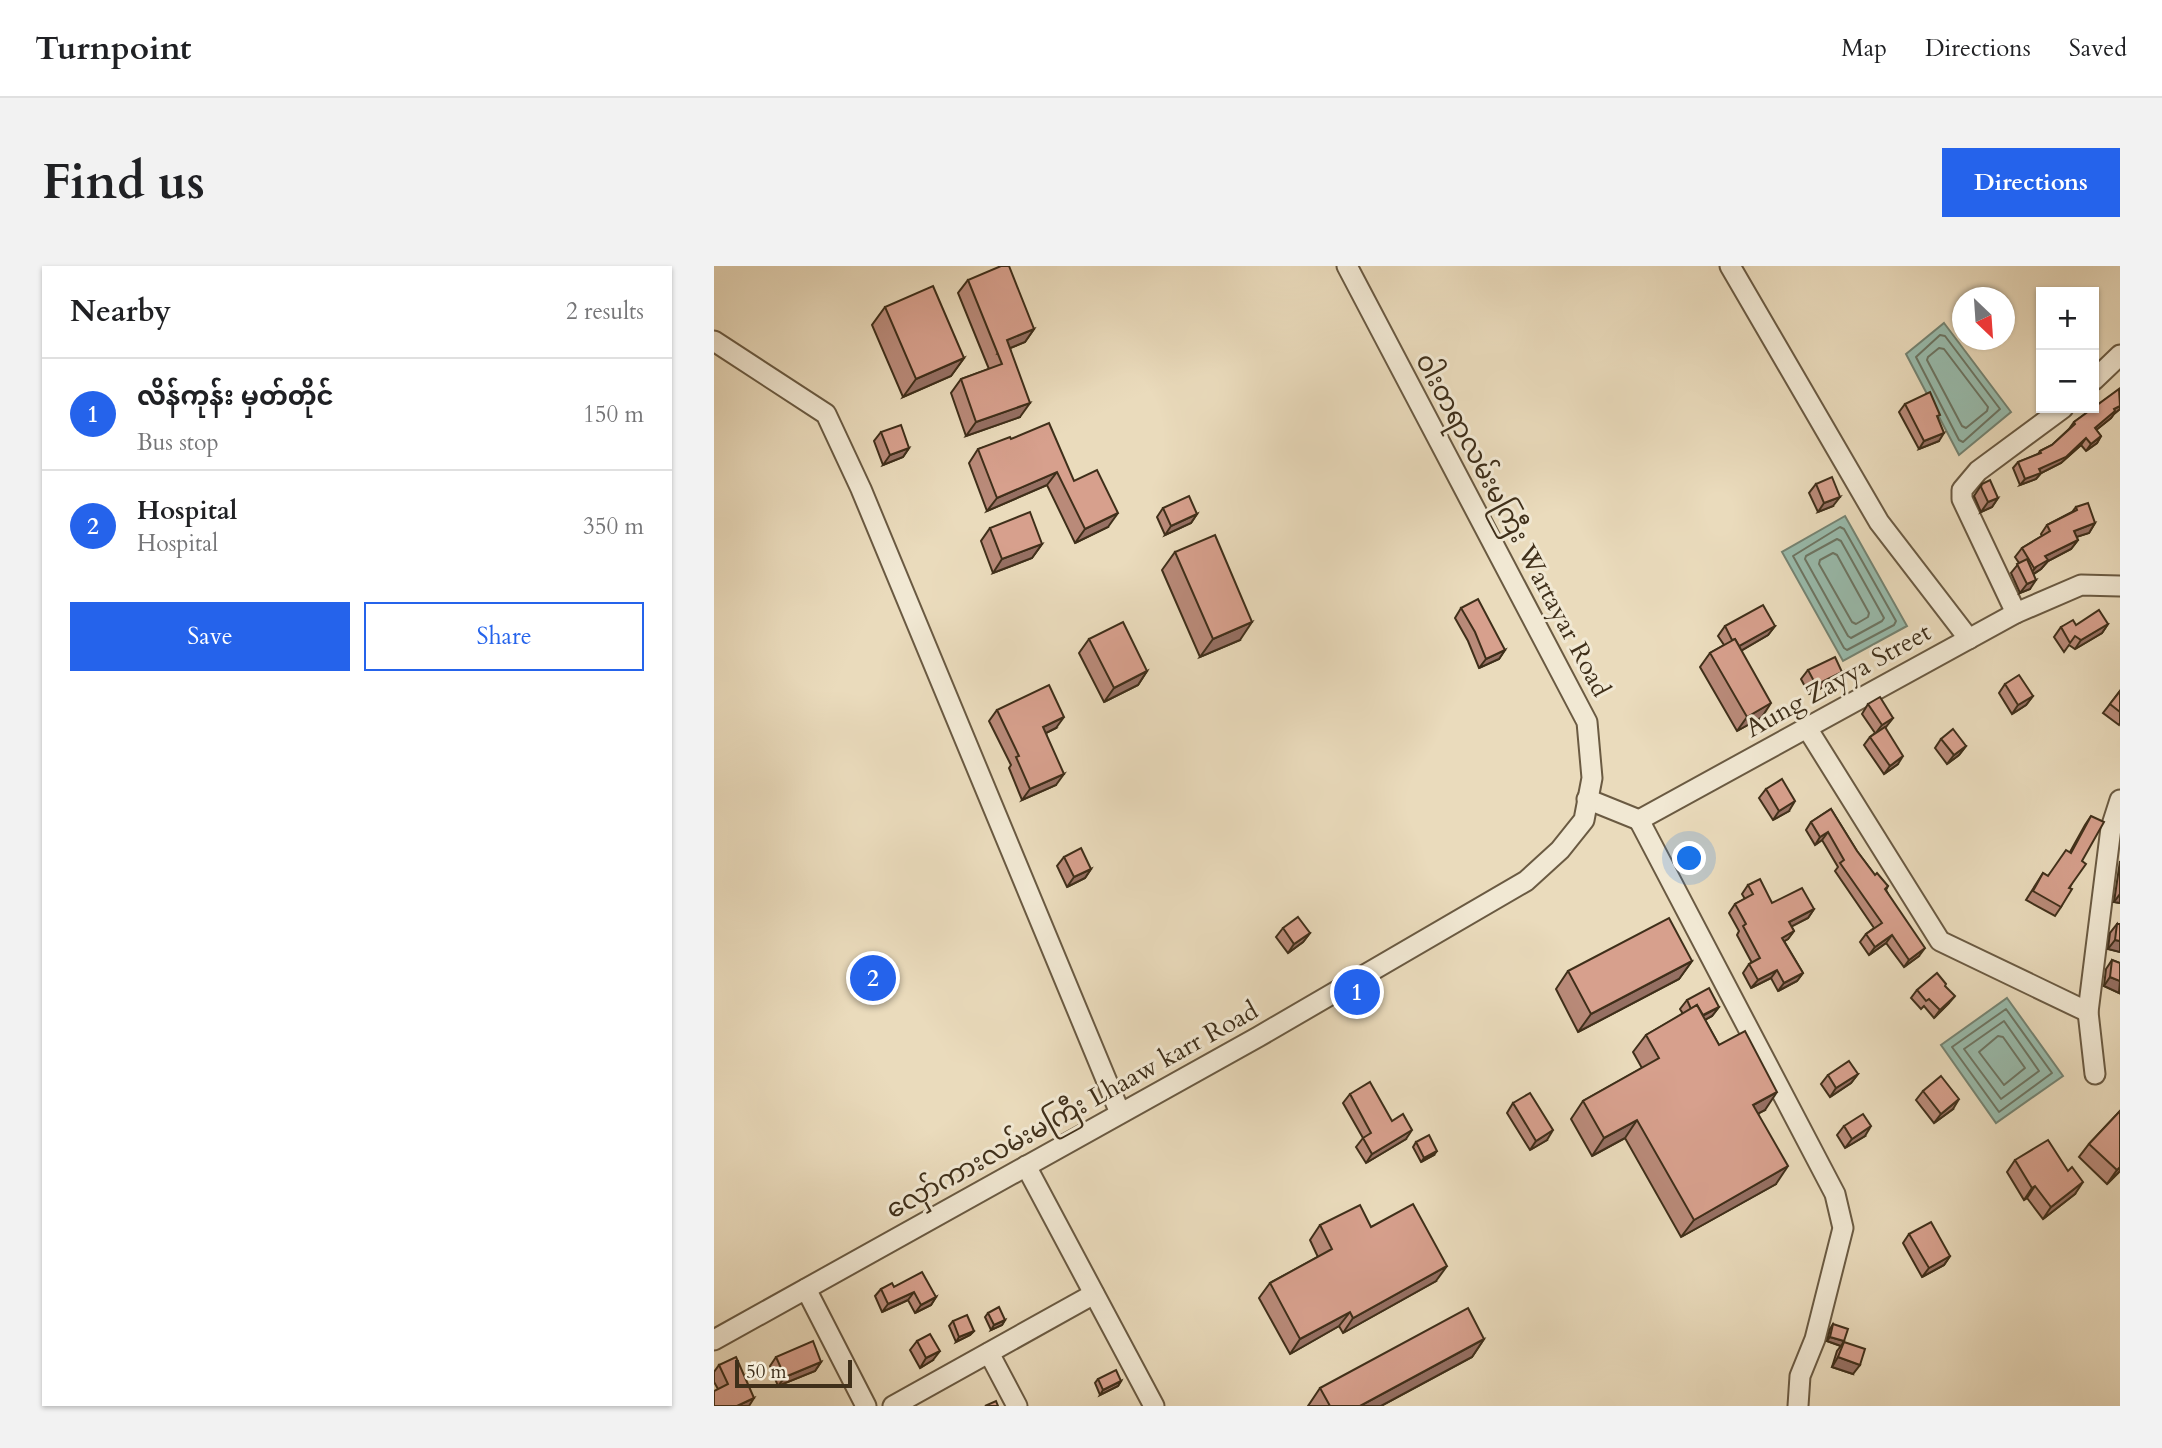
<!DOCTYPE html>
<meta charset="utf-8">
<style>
body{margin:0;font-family:Cardo,"Noto Sans Myanmar",serif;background:#f2f2f2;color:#202124}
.controls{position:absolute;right:21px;top:21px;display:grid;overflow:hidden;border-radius:0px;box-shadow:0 2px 5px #0004}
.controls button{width:63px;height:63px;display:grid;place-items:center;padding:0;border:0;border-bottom:2px solid #e0e0e0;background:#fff;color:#202124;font:35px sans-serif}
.compass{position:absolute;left:1238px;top:21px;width:63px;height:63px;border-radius:50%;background:#fff;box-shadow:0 2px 5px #0004;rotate:155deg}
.scale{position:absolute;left:21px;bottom:18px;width:117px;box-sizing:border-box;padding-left:7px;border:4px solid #3f2f1a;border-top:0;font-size:19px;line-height:24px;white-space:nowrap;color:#3f2f1a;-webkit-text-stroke:5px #f1e8d3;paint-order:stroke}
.you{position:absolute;left:976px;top:593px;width:24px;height:24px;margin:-18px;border:5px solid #fff;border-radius:50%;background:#1a73e8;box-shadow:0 0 0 10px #1a73e833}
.badge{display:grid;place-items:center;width:46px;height:46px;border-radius:50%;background:#2563eb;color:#fff;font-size:23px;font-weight:700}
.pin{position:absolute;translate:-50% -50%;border:4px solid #fff;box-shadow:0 2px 7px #0006}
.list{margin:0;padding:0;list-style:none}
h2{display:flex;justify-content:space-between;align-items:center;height:91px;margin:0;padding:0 28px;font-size:30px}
h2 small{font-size:23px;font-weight:400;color:#757577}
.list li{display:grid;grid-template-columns:46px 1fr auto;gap:21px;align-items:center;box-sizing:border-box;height:112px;padding:0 28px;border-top:2px solid #e0e0e0}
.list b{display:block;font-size:26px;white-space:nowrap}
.list p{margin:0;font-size:23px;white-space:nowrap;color:#757577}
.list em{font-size:23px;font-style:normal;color:#757577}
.actions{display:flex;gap:14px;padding:21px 28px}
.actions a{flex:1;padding:16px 0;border:2px solid #2563eb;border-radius:0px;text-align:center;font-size:24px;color:#2563eb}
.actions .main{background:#2563eb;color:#fff}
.map{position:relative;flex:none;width:1406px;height:1140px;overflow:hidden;border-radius:0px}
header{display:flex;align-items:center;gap:42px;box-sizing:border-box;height:98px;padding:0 35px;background:#fff;border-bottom:2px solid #e0e0e0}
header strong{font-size:33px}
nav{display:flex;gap:38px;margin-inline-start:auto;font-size:24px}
.intro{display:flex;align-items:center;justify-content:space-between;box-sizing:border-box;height:168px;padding:0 42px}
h1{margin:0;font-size:49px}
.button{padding:18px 32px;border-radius:0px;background:#2563eb;color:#fff;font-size:24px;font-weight:700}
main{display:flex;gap:42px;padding:0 42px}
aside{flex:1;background:#fff;border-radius:0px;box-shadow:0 2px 5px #0004}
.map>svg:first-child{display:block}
.water{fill:#98bbac;stroke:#748372;stroke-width:2}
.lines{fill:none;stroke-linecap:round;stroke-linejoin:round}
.shore{stroke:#6c7563;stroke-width:2}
.minor-casing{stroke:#6a5a42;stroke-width:23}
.minor{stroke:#f1e8d3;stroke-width:19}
.wall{fill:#b98a79;stroke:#3f2f1a;stroke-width:2}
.shaded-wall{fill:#967063;stroke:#3f2f1a;stroke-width:2}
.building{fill:#d7a08d;stroke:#3f2f1a;stroke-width:2}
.labels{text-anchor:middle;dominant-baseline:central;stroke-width:6;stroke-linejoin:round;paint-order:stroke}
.street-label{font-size:26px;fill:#3f2f1a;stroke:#f1e8d3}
</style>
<header>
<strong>Turnpoint</strong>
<nav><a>Map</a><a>Directions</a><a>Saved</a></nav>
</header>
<div class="intro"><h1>Find us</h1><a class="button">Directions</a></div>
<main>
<aside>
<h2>Nearby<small>2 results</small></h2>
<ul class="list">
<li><span class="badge">1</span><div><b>လိန်ကုန်း မှတ်တိုင်</b><p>Bus stop</p></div><em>150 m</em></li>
<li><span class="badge">2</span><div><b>Hospital</b><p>Hospital</p></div><em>350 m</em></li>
</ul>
<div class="actions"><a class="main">Save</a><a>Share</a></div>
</aside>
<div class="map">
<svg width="1406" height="1140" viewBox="0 0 1406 1140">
<rect width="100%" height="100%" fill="#eadbbc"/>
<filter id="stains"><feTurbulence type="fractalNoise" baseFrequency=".00286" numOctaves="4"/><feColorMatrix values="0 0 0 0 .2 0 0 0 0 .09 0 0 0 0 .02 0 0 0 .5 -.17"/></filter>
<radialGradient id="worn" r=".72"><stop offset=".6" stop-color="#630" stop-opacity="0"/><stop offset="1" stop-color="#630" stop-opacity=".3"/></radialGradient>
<!-- water -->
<g class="water">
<path d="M1230,57L1297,146L1245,189L1192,88Z"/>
<path d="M1131,250L1193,360L1129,395L1068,286Z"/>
<path d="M1293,732L1349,810L1282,857L1227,779Z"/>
</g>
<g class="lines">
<!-- shore -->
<g class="shore">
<path d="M1226,69L1231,70L1286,143L1249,176L1245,174L1202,91Z"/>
<path d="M1225,82L1230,83L1274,141L1273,145L1252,162L1248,160L1213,94L1214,91Z"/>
<path d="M1126,261L1130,263L1182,355L1180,359L1133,384L1130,382L1079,290Z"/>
<path d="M1123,273L1127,275L1170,352L1168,355L1137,372L1134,370L1091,293L1092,290Z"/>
<path d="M1119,287L1123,289L1155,347L1154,351L1142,358L1138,356L1105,298L1106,294Z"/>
<path d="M1292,743L1338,807L1285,846L1238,781Z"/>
<path d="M1290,755L1325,805L1287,833L1250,783Z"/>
<path d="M1284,770L1289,771L1311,802L1290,819L1265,786Z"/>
</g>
<defs>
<g id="minor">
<path d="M1016,0L1165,256L1255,373"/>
<path d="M0,75L112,148L147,223L406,847"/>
<path d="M1380,114L1406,89"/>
<path d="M1302,347L1248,233V224L1264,205L1349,142"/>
<path d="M1093,462L1226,675L1374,746"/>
<path d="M873,533L925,554L1302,347L1367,319L1406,320"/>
<path d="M925,554L1121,928L1129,962L1101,1073L1086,1110L1084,1140"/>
<path d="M1381,808L1374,746L1397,562L1406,534"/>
<path d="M312,900L440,1140"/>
<path d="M92,1023L152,1140"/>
<path d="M0,1074L544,771L812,615L846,584L870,554L878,512L873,456L633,0"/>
<path d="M275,1087L303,1140"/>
<path d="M179,1140L380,1028"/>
</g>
</defs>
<!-- minor casing -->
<use href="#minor" class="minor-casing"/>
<!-- minor -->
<use href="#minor" class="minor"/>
</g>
<!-- wall -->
<g class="wall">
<path d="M254,14L320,63L311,76L296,82L306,151L252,170L237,127L247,113L275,103L244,27Z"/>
<path d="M171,41L250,92L237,110L189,131L158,59Z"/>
<path d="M1406,123V143L1400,148L1397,152L1382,164L1387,170L1383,177L1372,185L1367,179L1347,197L1327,207L1322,213L1306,219L1299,202L1304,196L1324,188L1326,185L1338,179L1355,163L1360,156Z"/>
<path d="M1191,138L1224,152L1225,175L1205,183L1185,146Z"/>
<path d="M167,166L195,182L189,191L169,199L160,175Z"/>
<path d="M297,173L360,215L394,261L361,277L333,219L273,245L255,197L264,183Z"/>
<path d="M1102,218L1119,240L1104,246L1095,227Z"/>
<path d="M1268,218L1284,232L1278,241L1267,246L1260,230Z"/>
<path d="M1362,241L1381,257L1375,267L1362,271L1364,274L1357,283L1334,295L1327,303L1320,308L1316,323L1306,327L1297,307L1305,297L1301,291L1308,282L1328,270L1327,268L1333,259L1358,246Z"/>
<path d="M449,242L483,248L477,257L451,269L443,251Z"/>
<path d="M276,262L328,278L318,292L279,307L267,275Z"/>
<path d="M461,286L526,374L486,391L448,304Z"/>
<path d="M747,342L791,384L785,393L765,402L754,375L741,352Z"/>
<path d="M1394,358L1388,367L1361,383L1355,379L1350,386L1340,371L1347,361L1362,359Z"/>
<path d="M1011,360H1061L1054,369L1027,385L1048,451L1023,465L986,401L996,387L1010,379L1004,370Z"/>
<path d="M375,373L433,405L424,419L390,436L365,387Z"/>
<path d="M1094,404L1122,415L1095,428L1087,413Z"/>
<path d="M1291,418L1319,430L1312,439L1298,448L1285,427Z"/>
<path d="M1406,425V457L1405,459L1389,447Z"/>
<path d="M1154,438L1179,452L1171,461L1184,498L1170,508L1150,479L1156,471L1161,467L1148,448Z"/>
<path d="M283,444L342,462L332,467L342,519L308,534L295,502L297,499L275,455Z"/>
<path d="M1227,473L1252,480L1245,489L1233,498L1221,482Z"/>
<path d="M1052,523L1075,545L1059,554L1045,532Z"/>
<path d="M1117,543L1143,585L1161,609L1174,620L1172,624L1205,690L1190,701L1172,677L1155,689L1146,676L1152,668L1160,662L1121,605L1124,601L1108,574L1101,579L1092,564L1097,556Z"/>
<path d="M1377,550L1368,595L1347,641L1341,650L1312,634L1329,607L1334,610L1356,586L1371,559Z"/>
<path d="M350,591L377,603L371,612L353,621L343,600Z"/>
<path d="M1406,595V637L1400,636Z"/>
<path d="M1034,619L1058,637L1100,643L1094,652L1077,660L1080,665L1074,673L1070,675L1089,707L1083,715L1064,725L1057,712L1037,722L1029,707L1035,698L1038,697L1023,669L1025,665L1015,647L1021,638L1031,633L1028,628Z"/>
<path d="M1403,658L1406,686L1394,683L1396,667Z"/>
<path d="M569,662L596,667L589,676L574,687L562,671Z"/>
<path d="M1398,694L1406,697L1405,727L1390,720L1392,703Z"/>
<path d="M978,695L965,713L864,766L842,723L854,705Z"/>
<path d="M1231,720L1235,737L1220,752L1210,740L1207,743L1197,732L1203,724Z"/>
<path d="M973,734L1005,741L998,750L991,754L1005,779L1051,844L1044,847L1062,918L967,971L911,872L878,890L857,853L869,835L928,802L919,786L932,769L969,748L966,743Z"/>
<path d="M1144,808L1137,817L1116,831L1107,818L1114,809Z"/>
<path d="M1209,825L1239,843L1220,857L1202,834Z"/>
<path d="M636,828L678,855L692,873L652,897L642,881L649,872L629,837Z"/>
<path d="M799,837L833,874L816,884L793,847Z"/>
<path d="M1406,845V905L1393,918L1365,891L1375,878Z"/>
<path d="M1130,860L1151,870L1131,882L1123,869Z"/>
<path d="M702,876L720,889L707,896L699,881Z"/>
<path d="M1301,894L1361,928L1329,953L1313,932L1310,934L1293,906Z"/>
<path d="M606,959L657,961L722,1015L629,1067L625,1060L576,1088L545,1032L556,1017L604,991L596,974Z"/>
<path d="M1195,968L1236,990L1230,999L1208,1011L1189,977Z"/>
<path d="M180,1021L222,1031L217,1039L201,1047L194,1034L168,1046L161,1030L167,1023Z"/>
<path d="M274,1047L291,1054L288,1059L277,1064L271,1051Z"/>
<path d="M239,1055L260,1065L256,1069L242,1076L235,1060Z"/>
<path d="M1119,1058L1127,1080L1113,1075L1116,1063Z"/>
<path d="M770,1073L758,1091L667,1140H594L606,1122Z"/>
<path d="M203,1075L219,1094L206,1102L196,1084Z"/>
<path d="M1130,1076L1139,1108L1118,1101L1123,1085Z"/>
<path d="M62,1091L107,1096L101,1105L64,1120L56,1100Z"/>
<path d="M5,1099L35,1140L4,1123L0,1116V1106Z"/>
<path d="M384,1113L407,1115L404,1120L386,1129L381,1117Z"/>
</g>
<!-- shaded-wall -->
<g class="shaded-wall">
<path d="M320,63L311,76L284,87L293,74Z"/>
<path d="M250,92L237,110L189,131L202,113Z"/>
<path d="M316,137L306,151L252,170L262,156Z"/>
<path d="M1406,140V143L1400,148L1397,152L1376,169L1381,162L1400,143Z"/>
<path d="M1230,167L1225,175L1205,183L1210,175Z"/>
<path d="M1387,170L1383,177L1372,185L1377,178Z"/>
<path d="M1372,172L1367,179L1347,197L1327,207L1322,213L1306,219L1311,213Z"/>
<path d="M195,182L189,191L169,199L176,189Z"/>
<path d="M343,206L333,219L273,245L283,232Z"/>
<path d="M1126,231L1119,240L1104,246L1110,237Z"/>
<path d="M1284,232L1278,241L1267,246L1274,236Z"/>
<path d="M404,247L394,261L361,277L371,263Z"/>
<path d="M483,248L477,257L451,269L457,260Z"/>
<path d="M1381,257L1375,267L1353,274L1360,265Z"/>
<path d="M1364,274L1357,283L1334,295L1327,303L1313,312L1331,290Z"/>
<path d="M328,278L318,292L279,307L288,293Z"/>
<path d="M1322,314L1316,323L1306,327L1313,318Z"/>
<path d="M538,356L526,374L486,391L499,373Z"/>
<path d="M1394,358L1388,367L1361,383L1367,374Z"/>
<path d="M1061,360L1054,369L1016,391L1022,382Z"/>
<path d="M791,384L785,393L765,402L772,393Z"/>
<path d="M433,405L424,419L390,436L400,422Z"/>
<path d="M1128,406L1122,415L1095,428L1102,419Z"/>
<path d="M1319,430L1312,439L1298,448L1304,439Z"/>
<path d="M1057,437L1048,451L1023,465L1033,451Z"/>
<path d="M350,451L342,462L322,472L329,461Z"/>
<path d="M1179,452L1172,461L1161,468L1168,459Z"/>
<path d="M1252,480L1245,489L1233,498L1240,489Z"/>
<path d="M1189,490L1184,498L1170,508L1176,500Z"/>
<path d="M350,508L342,519L308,534L316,523Z"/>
<path d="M1081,535L1075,545L1059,554L1065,545Z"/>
<path d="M1114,566L1108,574L1101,579L1106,571Z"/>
<path d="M377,603L371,612L353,621L360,611Z"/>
<path d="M1406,628V637L1400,636Z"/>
<path d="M1100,643L1094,652L1069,665L1075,656Z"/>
<path d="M1080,665L1074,673L1062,680L1068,672Z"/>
<path d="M596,667L589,676L574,687L580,678Z"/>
<path d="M1178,669L1172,677L1155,689L1161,681Z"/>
<path d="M1401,674L1406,675V686L1394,683Z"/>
<path d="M1211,682L1205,690L1190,701L1195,694Z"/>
<path d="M978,695L965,713L864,766L877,748Z"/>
<path d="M1063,704L1057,712L1037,722L1044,714Z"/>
<path d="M1089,707L1083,715L1064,725L1070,717Z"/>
<path d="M1396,711L1406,715L1405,727L1390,720Z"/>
<path d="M1241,730L1235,737L1220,752L1226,744Z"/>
<path d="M1005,741L998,750L976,762L983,753Z"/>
<path d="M1144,808L1137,817L1116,831L1122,822Z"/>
<path d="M1063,826L1051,844L1027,857L1039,839Z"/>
<path d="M1245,833L1239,843L1220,857L1227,848Z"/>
<path d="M923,854L911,872L878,890L890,872Z"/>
<path d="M1157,860L1151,870L1131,882L1138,873Z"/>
<path d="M698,864L692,873L652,897L658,888Z"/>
<path d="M839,864L833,874L816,884L822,875Z"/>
<path d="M723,885L720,889L707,896L710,892Z"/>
<path d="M1074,900L1062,918L967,971L980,954Z"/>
<path d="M1406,901V905L1393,918L1403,904Z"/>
<path d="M1369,916L1361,928L1329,953L1337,941Z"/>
<path d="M1321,920L1313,932L1310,934L1318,922Z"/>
<path d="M1236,990L1230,999L1208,1011L1215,1002Z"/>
<path d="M733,1000L722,1015L629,1067L639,1052Z"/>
<path d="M200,1026L194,1034L168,1046L174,1038Z"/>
<path d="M222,1031L217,1039L201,1047L207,1039Z"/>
<path d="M636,1046L625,1060L576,1088L586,1073Z"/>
<path d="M291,1054L288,1059L277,1064L280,1059Z"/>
<path d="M260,1065L256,1069L242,1076L245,1071Z"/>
<path d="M1116,1071L1130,1075L1127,1080L1113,1075Z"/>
<path d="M770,1073L758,1091L667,1140H646Z"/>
<path d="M226,1085L219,1094L206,1102L212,1092Z"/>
<path d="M1124,1091L1146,1099L1139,1108L1118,1101Z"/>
<path d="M107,1096L101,1105L64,1120L71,1111Z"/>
<path d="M407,1115L404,1120L386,1129L389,1124Z"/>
<path d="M40,1132L35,1140H23Z"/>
</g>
<!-- building -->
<g class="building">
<path d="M287,0H295L320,63L293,74L316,137L262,156L247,113L288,98L254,14Z"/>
<path d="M219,20L250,92L202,113L171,41Z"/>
<path d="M1405,123L1406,140L1400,143L1401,145L1381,162L1387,170L1377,178L1372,172L1352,191L1325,203L1327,207L1311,213L1304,196L1327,187L1326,185L1338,179L1361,158L1360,156Z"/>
<path d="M1216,126L1226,149L1223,150L1230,167L1210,175L1191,138Z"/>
<path d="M335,157L360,215L383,204L404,247L371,263L343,206L283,232L264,183L296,171L297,173Z"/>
<path d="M187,159L195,182L176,189L167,166Z"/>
<path d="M1118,211L1126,231L1110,237L1102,218Z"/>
<path d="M1276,214L1284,232L1274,236L1267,221L1268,218Z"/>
<path d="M475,230L483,248L457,260L449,242Z"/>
<path d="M1374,237L1381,257L1360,265L1364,274L1331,290L1334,294L1320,302L1308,282L1336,265L1333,259L1363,244L1362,241Z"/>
<path d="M316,246L328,278L288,293L276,262Z"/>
<path d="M501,269L538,356L499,373L461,286Z"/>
<path d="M1313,293L1322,314L1313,318L1303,298Z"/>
<path d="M764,333L791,384L772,393L761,366L747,342Z"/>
<path d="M1049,339L1061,360L1025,380L1021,373L1018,374L1011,360Z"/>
<path d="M1385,344L1394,358L1367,374L1361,370L1356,377L1347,361L1359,354L1362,359Z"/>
<path d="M409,356L433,405L400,422L375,373Z"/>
<path d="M1021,373L1057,437L1033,451L996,387Z"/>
<path d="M1121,391L1128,406L1102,419L1094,404Z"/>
<path d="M1305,409L1319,430L1304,439L1291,418Z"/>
<path d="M335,419L350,451L329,461L350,508L316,523L302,491L305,490L283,444Z"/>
<path d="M1406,425V446L1396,438Z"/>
<path d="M1166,431L1179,452L1168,459L1154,438Z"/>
<path d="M1171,461L1189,490L1176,500L1156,471Z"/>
<path d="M1239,463L1252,480L1240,489L1227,473Z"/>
<path d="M1068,513L1081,535L1065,545L1052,523Z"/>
<path d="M1117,543L1143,585L1161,609L1163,607L1174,620L1171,623L1211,682L1195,694L1178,669L1161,681L1152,668L1168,657L1126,597L1130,594L1114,566L1106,571L1097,556Z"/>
<path d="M1377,550L1390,556L1368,595L1372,598L1355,622L1358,623L1347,641L1319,625L1329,607L1334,610L1352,584L1357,587Z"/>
<path d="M367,582L377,603L360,611L350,591Z"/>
<path d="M1046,613L1058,637L1088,622L1100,643L1075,656L1080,665L1068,672L1089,707L1070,717L1063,704L1044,714L1035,698L1046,692L1029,660L1032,658L1021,638L1039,628L1034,619Z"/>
<path d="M584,651L596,667L580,678L569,662Z"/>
<path d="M955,652L978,695L877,748L854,705Z"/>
<path d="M1403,658H1406V675L1401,674Z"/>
<path d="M1398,694L1406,697V715L1396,711Z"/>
<path d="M1223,707L1232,718L1231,720L1241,730L1226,744L1215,733L1212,735L1203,724Z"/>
<path d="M995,722L1005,741L989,749L983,739L977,743L973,734Z"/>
<path d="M983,739L1005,779L1031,765L1063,826L1039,839L1074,900L980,954L923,854L890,872L869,835L945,792L932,769Z"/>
<path d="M1135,795L1144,808L1122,822L1114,809Z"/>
<path d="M1227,810L1245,833L1227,848L1209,825Z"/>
<path d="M656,816L678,855L689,848L698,864L658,888L649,872L657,867L636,828Z"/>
<path d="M816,827L839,864L822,875L799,837Z"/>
<path d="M1406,845V901L1403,904L1375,878Z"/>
<path d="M1149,848L1157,860L1138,873L1130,860Z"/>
<path d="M715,869L723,885L710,892L702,876Z"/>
<path d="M1334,874L1354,905L1358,901L1369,916L1337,941L1321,920L1318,922L1301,894Z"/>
<path d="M699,938L733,1000L639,1052L636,1046L586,1073L556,1017L618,983L606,959L646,939L657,961Z"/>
<path d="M1217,956L1236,990L1215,1002L1195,968Z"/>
<path d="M208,1006L222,1031L207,1039L200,1026L174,1038L167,1023L178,1017L180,1021Z"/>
<path d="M285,1041L291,1054L280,1059L274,1047Z"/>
<path d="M754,1042L770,1073L646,1140H616L606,1122Z"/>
<path d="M253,1049L260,1065L245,1071L239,1055Z"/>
<path d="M1119,1058L1134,1063L1130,1075L1116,1071Z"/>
<path d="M216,1068L226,1085L212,1092L203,1075Z"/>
<path d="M99,1075L107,1096L71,1111L62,1091Z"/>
<path d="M1130,1076L1151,1083L1146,1099L1124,1091Z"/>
<path d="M22,1091L40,1132L23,1140H0V1125L14,1118L5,1099Z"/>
<path d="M402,1104L407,1115L389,1124L384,1113Z"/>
<path d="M282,1135L284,1140H271Z"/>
</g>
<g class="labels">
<!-- street labels -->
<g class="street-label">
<text transform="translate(799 259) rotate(62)">ဝါးတရာလမ်းမကြီး Wartayar Road</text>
<text transform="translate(1124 414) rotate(-29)">Aung Zayya Street</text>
<text transform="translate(358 844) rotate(-29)">လှော်ကားလမ်းမကြီး Lhaaw karr Road</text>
</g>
</g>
<rect width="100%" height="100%" filter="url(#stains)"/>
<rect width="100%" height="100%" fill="url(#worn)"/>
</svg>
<div class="controls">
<button>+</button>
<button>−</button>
</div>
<svg class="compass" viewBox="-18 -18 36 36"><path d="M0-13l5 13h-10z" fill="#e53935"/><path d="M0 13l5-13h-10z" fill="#757577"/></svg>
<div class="scale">50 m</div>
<div class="you"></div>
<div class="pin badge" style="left:643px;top:726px">1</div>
<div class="pin badge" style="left:159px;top:712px">2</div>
</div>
</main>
